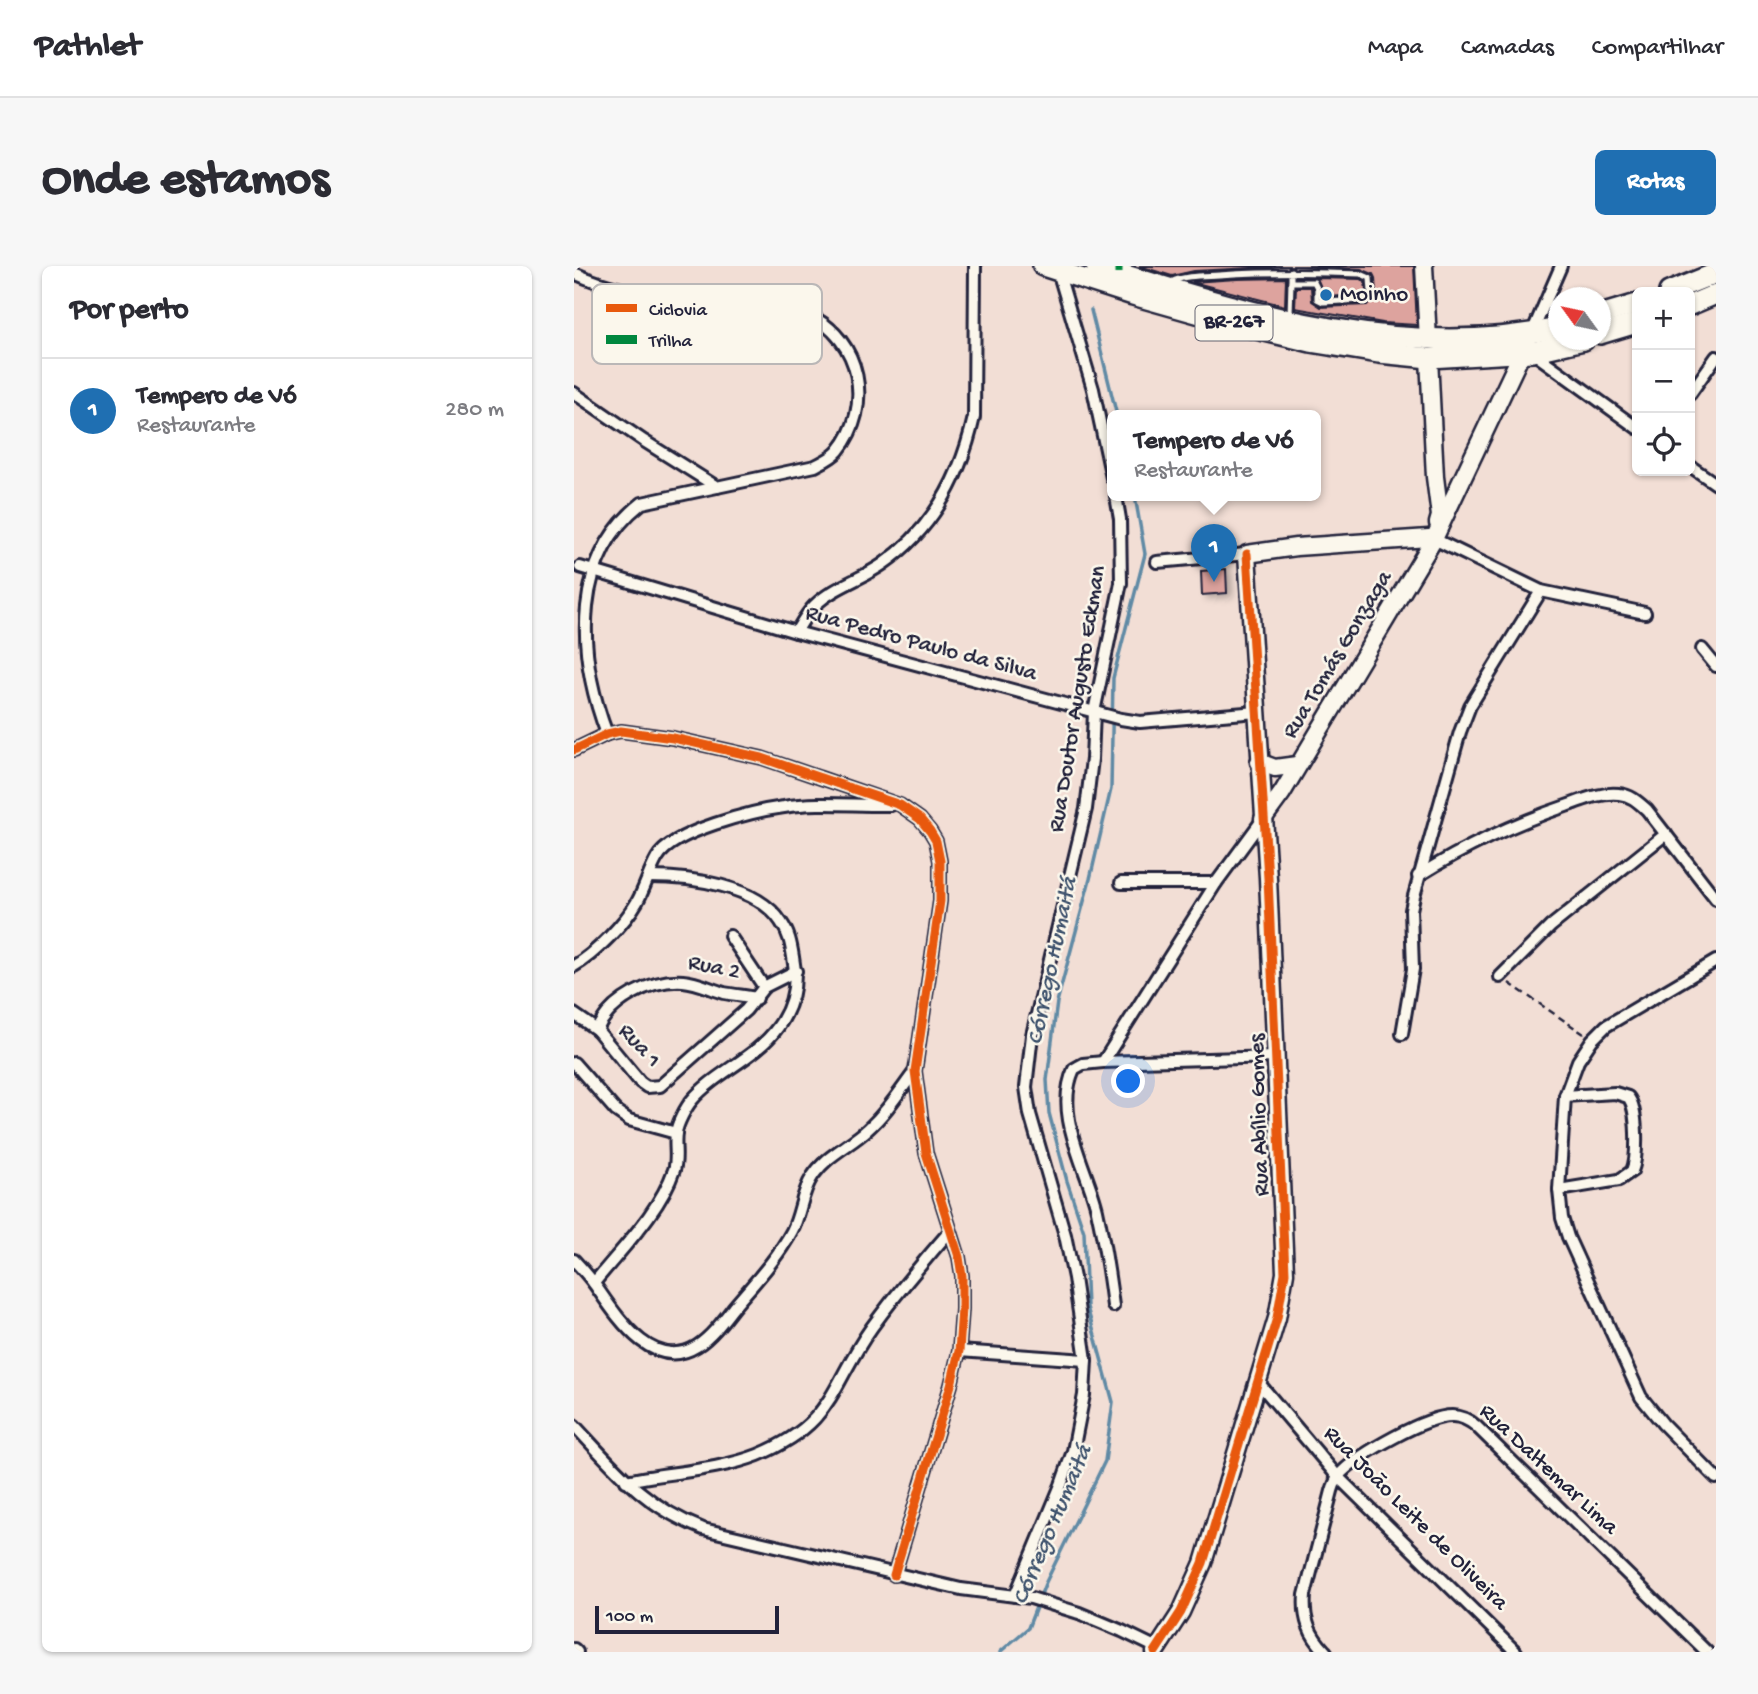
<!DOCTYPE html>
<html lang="pt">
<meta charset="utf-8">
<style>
body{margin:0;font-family:"Gochi Hand",sans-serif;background:#f7f7f7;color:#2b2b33}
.controls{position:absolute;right:21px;top:21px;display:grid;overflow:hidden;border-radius:10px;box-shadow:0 2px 5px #0004}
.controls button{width:63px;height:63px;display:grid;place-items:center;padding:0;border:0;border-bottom:2px solid #e1e1e2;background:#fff;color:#2b2b33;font:35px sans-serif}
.compass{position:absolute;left:974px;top:21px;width:63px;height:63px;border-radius:50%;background:#fff;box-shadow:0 2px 5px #0004;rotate:303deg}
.scale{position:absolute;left:21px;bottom:18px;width:184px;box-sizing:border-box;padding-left:7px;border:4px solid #22223b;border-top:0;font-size:19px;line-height:24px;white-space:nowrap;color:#22223b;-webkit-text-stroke:5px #fbf7ec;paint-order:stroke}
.you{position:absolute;left:555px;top:816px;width:24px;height:24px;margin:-18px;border:5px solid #fff;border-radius:50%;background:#1a73e8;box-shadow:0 0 0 10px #1a73e833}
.badge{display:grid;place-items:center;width:46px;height:46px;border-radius:50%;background:#1f6fb2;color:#fff;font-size:23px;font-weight:700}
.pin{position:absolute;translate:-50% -58px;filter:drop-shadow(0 2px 4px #0008)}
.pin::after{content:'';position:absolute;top:37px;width:24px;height:21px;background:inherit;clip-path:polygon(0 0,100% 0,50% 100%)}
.popup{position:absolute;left:533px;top:144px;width:214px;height:91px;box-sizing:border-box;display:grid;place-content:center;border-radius:10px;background:#fff;filter:drop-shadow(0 2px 5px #0005);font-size:23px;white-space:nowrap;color:#7c7c81}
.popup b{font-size:26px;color:#2b2b33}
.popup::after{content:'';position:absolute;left:50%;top:100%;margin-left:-14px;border:14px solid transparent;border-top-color:#fff}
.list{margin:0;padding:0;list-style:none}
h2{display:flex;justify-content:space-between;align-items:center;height:91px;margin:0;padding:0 28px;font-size:30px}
h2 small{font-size:23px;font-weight:400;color:#7c7c81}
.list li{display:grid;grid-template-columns:46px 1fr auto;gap:21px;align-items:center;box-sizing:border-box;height:105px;padding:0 28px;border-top:2px solid #e1e1e2}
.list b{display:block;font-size:26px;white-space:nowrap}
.list p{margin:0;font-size:23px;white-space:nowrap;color:#7c7c81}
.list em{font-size:23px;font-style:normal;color:#7c7c81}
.icon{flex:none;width:38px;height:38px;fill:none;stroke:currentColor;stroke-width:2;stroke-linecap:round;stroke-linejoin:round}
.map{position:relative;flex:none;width:1142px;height:1386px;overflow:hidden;border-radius:10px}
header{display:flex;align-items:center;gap:42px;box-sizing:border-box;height:98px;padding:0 35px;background:#fff;border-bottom:2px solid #e1e1e2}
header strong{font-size:33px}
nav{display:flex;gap:38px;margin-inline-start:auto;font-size:24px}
.intro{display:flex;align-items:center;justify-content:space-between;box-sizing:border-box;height:168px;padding:0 42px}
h1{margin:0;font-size:49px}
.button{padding:18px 32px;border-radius:10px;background:#1f6fb2;color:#fff;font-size:24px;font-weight:700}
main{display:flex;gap:42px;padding:0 42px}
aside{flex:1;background:#fff;border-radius:10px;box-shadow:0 2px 5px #0004}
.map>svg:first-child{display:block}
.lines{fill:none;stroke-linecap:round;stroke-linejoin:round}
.stream{stroke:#618aa5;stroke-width:3.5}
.building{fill:#dda39e;stroke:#22223b;stroke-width:2;filter:url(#shadow)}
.lane-casing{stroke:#22223b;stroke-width:10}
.street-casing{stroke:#22223b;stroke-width:16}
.secondary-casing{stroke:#22223b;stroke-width:21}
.highway-casing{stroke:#22223b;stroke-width:24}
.path{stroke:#22223b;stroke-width:2.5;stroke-dasharray:7 5;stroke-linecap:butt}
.lane{stroke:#fbf7ec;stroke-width:5}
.street{stroke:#fbf7ec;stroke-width:10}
.secondary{stroke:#fbf7ec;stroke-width:16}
.highway{stroke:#fbf7ec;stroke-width:19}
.quiet{stroke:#00873e;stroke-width:7;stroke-dasharray:14 7;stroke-linecap:butt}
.cycleway-casing{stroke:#fbf7ec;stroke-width:13}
.cycleway{stroke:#e8590c;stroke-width:9}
.poi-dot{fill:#1f6fb2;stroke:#fbf7ec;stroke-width:2.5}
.labels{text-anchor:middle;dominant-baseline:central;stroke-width:5;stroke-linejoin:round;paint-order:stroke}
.shield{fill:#fbf7ec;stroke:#636270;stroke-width:2}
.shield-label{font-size:21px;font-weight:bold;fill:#22223b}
.poi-label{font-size:23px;fill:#22223b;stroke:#fbf7ec;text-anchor:start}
.street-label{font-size:23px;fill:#22223b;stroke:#fbf7ec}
.water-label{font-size:24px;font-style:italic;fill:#425670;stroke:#fbf7ec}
.key{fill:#fbf7ec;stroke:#bab7b7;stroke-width:2}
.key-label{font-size:19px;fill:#22223b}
</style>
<header>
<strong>Pathlet</strong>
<nav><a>Mapa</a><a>Camadas</a><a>Compartilhar</a></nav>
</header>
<div class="intro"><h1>Onde estamos</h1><a class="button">Rotas</a></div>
<main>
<aside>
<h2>Por perto<small></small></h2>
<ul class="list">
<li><span class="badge">1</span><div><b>Tempero de Vó</b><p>Restaurante</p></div><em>280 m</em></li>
</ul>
</aside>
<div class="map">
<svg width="1142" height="1386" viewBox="0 0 1142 1386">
<defs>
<filter id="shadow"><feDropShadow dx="5" dy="3" stdDeviation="3.5" flood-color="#0004"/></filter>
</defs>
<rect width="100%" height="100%" fill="#f2ded5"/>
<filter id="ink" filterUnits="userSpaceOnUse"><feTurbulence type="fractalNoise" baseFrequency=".0143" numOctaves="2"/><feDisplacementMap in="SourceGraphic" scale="14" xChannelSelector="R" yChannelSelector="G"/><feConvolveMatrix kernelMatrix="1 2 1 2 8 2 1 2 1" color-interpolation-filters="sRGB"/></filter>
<g filter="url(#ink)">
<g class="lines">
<!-- stream -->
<g class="stream">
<path d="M517,44L543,150"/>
<path d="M426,1386L454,1362L471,1318L531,1195L539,1136L513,1041L510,966L493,915L475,847L473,814L483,736L516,613L537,523L539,412L571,288L561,230"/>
</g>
</g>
<!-- building -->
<g class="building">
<path d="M565,0H716L620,5L598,10Z"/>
<path d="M718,0H840L843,59L809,57L721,42L722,21H737L738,35L747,41L793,39L802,28L801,12L799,8L787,3Z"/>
<path d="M712,12L711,40L618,16L663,13Z"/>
<path d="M743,12L786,13L791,16L792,24L788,29L750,31Z"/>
<path d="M652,303L653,327L628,329L627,305Z"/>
</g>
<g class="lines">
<defs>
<g id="lane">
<path d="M597,16C612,9 629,10 645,9C693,6 740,6 787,8L796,12L797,26L791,34L749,36L743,33V22L740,16H717V5"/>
<path d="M716,48L717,16"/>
</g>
<g id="street">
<path d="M484,5L519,123L538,212"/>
<path d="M0,7C33,22 68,29 104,31C148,32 193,29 235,49C287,73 300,141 264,185C258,192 249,196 241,200L68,237C0,290 1,383 33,468"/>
<path d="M958,67L987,0"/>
<path d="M958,86L1063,162"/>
<path d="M0,127L70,175L143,221"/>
<path d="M1116,128L1142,91"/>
<path d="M1116,200L1142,218"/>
<path d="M860,273L967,325L1071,347"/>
<path d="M583,296L673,288"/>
<path d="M6,301L222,366L547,453L566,456L683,446"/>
<path d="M222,366C227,358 233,347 240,340C259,321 288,313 309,298C359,263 387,210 400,151L401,0"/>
<path d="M1128,383L1142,400"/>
<path d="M0,484L33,468L47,465L99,472L188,492L326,539L346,553L356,565L362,575L366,595V635L341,805L352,887L385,991L388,1010V1043L385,1085L377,1119L320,1309"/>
<path d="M844,610C892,580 939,558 992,540C1009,534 1027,526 1045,528C1057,529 1064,536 1073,544L1142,633"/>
<path d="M547,617H642"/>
<path d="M156,670L190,721"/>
<path d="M1142,695L1032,760L1018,774L1004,795L991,830L985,924L988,952L994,971L1067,1131L1089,1158L1142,1212"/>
<path d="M0,700C21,688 51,657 63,636C71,622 75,606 83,592C98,565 180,545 210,541C244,535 282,540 317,539"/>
<path d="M926,711L977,660L1092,568"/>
<path d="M0,748L23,764L66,816L73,821L86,820L172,744L190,721L222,705"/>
<path d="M23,764C36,734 77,713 109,715C124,716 136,723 150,727C161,729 172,730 183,732"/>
<path d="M828,768L839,703L837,644L840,630L886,466L896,440L967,325"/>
<path d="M529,796L642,617L689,553"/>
<path d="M0,797L42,845L55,854L102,867"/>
<path d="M985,924L1045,914L1058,905C1064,891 1064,842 1054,831L1041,827L991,830"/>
<path d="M0,994C7,1002 15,1010 21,1019C42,1049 78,1108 123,1080C137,1071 149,1055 159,1042C180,1017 203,993 218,965C227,948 227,928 238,911C252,889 276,880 294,863C313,846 326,825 341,805"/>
<path d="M20,1017C47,983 85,947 100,904C104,892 100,880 102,867C103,858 112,841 118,834C142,806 182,792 204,761C219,740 224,717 219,691C217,678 215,667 207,656C183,619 116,611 75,611"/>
<path d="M539,1040C535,1008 530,976 523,944C513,901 479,849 500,803L509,798L529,796L703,791"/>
<path d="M385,1085L512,1094"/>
<path d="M684,1116L764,1211L942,1386"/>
<path d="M0,1159C42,1204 70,1240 129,1263L387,1323L457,1332L505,1347L548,1365L583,1382"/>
<path d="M52,1215C95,1206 143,1205 184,1189C261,1157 256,1120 298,1061C322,1028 349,996 376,965"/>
<path d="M441,1330L487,1219L499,1185L510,1129L512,1094L500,1012L491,969L456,848L452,821L458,769L512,543L518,493L520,446L547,317L546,253L542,230"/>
<path d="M0,1383L3,1386"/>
<path d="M752,1386C735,1369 729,1352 731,1329L758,1225C760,1218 762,1212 768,1206C786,1188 852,1150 878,1150C888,1150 895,1154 902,1160L1133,1386"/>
</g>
<g id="secondary">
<path d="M850,0L854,74"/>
<path d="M855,92L861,211L866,250L864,257"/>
<path d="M685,496L701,502L723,499"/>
<path d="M689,553L708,527L860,273L952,78"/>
<path d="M581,1386L607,1346L629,1297L703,1052L711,1007L694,612L673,288L722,281L855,272L860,273"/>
</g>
<g id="highway">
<path d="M469,0L559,29L662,58L737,76L805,87L855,92L958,86L1010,74"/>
<path d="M522,0C674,46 825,96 984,62"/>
<path d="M1095,26L1142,7"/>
<path d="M1116,39L1142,28"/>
<path d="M1026,49L1063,38"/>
<path d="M1026,68L1063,57"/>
</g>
</defs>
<!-- lane casing -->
<use href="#lane" class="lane-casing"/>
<!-- street casing -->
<use href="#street" class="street-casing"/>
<!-- secondary casing -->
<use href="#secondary" class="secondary-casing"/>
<!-- highway casing -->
<use href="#highway" class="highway-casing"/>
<!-- path -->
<path class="path" d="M935,717L1010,768"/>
<!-- lane -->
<use href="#lane" class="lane"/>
<!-- street -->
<use href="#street" class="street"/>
<!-- secondary -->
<use href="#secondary" class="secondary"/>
<!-- highway -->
<use href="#highway" class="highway"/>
<!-- quiet -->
<path class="quiet" d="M545,0V7"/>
<defs>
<g id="cycleway">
<path d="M0,484L33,468L47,465L99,472L188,492L326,539L346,553L356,565L362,575L366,595V635L341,805L352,887L385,991L388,1010V1043L385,1085L377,1119L320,1309"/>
<path d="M581,1386L607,1346L629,1297L703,1052L711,1007L694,612L673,288"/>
</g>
</defs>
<!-- cycleway casing -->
<use href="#cycleway" class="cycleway-casing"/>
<!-- cycleway -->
<use href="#cycleway" class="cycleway"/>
</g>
</g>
<!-- markers -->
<circle class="poi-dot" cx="752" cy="29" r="7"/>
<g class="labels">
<!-- shield labels -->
<rect class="shield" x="621.5" y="39.5" width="77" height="35" rx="5"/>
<g class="shield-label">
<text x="660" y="57">BR-267</text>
</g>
<!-- poi labels -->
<g class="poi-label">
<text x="766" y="29">Moinho</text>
</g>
<!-- street labels -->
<g class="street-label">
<text transform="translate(347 378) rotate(15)">Rua Pedro Paulo da Silva</text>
<text transform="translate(764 389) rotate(-59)">Rua Tomás Gonzaga</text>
<text transform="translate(504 433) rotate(-81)">Rua Doutor Augusto Eckman</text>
<text transform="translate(140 702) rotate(11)">Rua 2</text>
<text transform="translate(65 780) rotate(46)">Rua 1</text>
<text transform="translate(686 849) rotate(-92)">Rua Abílio Gomes</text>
<text transform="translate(974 1204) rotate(43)">Rua Daltemar Lima</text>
<text transform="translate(841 1253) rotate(45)">Rua João Leite de Oliveira</text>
</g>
<!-- water labels -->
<g class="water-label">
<text transform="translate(479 695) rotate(-78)">Córrego Humaitá</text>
<text transform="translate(479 1259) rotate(-67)">Córrego Humaitá</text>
</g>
</g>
<!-- legend -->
<rect x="18" y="18" width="230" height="80" rx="10" class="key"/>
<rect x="32" y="38" width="31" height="8" fill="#e8590c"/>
<rect x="32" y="69" width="31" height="9" fill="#00873e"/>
<g class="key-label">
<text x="75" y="49">Ciclovia</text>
<text x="75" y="80">Trilha</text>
</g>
</svg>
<div class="controls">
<button>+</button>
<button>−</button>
<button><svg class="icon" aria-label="locate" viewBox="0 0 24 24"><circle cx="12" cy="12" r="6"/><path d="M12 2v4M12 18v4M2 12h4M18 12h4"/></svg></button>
</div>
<svg class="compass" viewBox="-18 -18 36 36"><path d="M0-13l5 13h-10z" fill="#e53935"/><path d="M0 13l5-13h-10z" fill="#7c7c81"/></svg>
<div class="scale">100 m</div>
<div class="you"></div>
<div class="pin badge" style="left:640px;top:316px">1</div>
<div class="popup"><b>Tempero de Vó</b>Restaurante</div>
</div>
</main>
